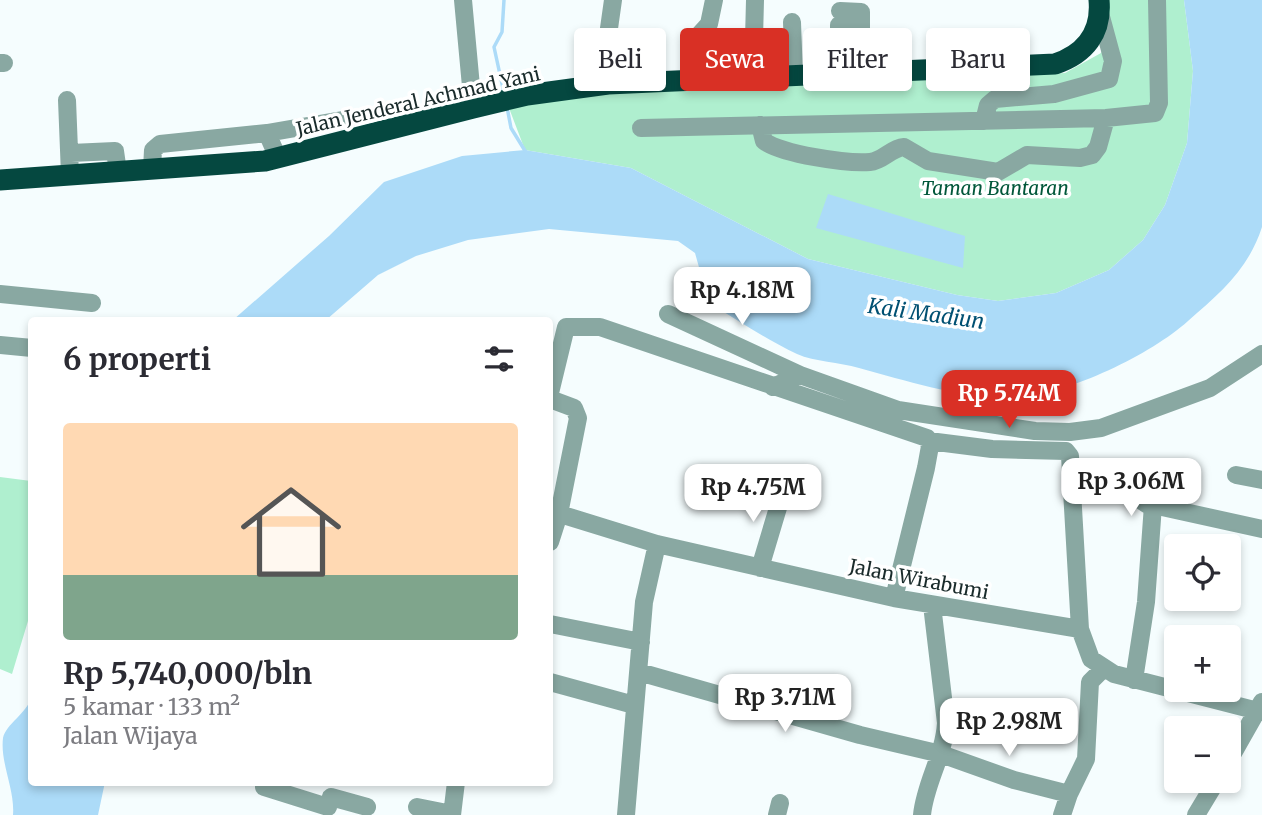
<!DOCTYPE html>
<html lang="id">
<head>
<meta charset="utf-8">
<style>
  :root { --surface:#fff; --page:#f2f2f3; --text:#2b2b33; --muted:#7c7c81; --accent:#d93025 }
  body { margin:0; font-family:Merriweather,serif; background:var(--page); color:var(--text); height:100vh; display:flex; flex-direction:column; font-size:26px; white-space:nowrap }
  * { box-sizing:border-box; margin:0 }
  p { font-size:23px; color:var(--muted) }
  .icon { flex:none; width:38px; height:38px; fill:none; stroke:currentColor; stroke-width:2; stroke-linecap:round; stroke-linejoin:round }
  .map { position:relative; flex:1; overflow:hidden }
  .details { position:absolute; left:28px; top:317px; width:525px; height:469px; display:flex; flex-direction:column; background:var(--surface); border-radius:7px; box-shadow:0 4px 10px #0003 }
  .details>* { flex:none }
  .hud { position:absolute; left:574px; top:28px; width:583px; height:63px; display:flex; gap:14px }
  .controls { position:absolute; left:1164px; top:534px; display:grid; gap:14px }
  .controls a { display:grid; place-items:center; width:77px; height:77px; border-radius:7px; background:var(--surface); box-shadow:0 4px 10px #0003; font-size:35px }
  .price { position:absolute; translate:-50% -60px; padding:0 16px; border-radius:14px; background:#fff; color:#222; font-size:23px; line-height:46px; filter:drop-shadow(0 2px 4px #0008) }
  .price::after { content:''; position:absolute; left:50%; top:42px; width:21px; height:16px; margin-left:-10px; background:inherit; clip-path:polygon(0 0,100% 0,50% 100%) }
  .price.selected { background:var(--accent); color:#fff }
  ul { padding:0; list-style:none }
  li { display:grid; align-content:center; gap:14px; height:371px; padding:0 35px }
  li span { display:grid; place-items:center; height:217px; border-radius:7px; color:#555 }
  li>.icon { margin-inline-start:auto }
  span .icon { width:126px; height:126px; fill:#fffc; stroke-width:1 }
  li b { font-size:30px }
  h2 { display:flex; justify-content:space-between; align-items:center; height:84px; padding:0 35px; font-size:30px }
  .tag { padding:0 24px; border-radius:7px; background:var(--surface); box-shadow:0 4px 10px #0003; font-size:24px; line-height:63px }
  .tag.selected { background:var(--accent); color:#fff }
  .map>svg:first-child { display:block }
  .green { fill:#afefcf }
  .water { fill:#acdbf8 }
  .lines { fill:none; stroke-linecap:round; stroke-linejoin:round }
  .stream { stroke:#acdbf8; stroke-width:3.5 }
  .minor { stroke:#89a8a2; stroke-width:18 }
  .highway { stroke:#054840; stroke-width:21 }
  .labels { text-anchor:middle; stroke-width:7; stroke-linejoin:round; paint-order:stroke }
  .street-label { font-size:19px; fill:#1a2b2b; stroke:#fff }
  .park-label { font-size:19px; font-style:italic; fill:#01573a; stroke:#fff }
  .water-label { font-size:21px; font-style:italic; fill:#005072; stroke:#fff }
</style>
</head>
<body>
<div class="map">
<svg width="1262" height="815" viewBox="0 0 1262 815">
  <rect width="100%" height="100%" fill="#f5fdfe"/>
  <path class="green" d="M 1105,0 L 1184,0 L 1193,71 L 1187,143 L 1165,205 L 1143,240 L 1109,270 L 1056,293 L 998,301 L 957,295 L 808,259 L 631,168 L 525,150 L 509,108 L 591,94 L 1065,73 L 1101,53 L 1107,28 Z
    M 0,477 L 31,481 L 31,611 L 12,674 L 0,669 Z"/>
  <path class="water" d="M 1184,0 L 1262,0 L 1262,227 C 1248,270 1221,292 1188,321 C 1148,357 1059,399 1004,398 C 954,396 907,381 859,368 C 839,362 815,362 797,354 C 767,340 738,320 709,303 L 695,253 L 678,241 L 549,229 L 468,240 L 416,256 L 378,275 L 326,320 L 233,320 L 329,236 L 384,182 L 462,156 L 525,150 L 631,168 L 808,259 L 957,295 L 998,301 L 1056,293 L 1109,270 L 1143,240 L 1165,205 L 1187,143 L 1193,71 Z
    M 828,194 L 965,236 L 963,268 L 816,228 Z
    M 31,698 L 32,782 L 105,782 L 98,815 L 13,815 C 15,789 0,763 3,738 C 6,724 27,713 31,698 Z"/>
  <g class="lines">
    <path class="stream" d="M 504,93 L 494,47 L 502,32 L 504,0
      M 507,107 L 511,128 L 527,154"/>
    <path class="minor" d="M 463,0 L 473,108
      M 792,22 L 794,76
      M 0,63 L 4,63
      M 839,74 L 839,25 L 861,27 L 861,12 L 840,11
      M 753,78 L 755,0
      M 697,80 L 699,35 L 709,24 L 714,0
      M 601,85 L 613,0
      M 67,100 L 70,175
      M 984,121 L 988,105 L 995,99 L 1054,94 L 1109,79 L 1113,61 L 1100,13
      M 760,125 L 764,141 C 782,154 847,164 870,162 C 883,161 891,148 904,147 L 928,161 L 998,172 L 1027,155 L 1080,158 L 1092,155 L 1098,147 L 1106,118
      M 641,128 L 1106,118 L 1155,113 L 1159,103 L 1157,0
      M 267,133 L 348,119
      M 71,153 L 115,151 L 118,172
      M 152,169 L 153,150 L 160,144 L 267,133 L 278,158
      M 0,294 L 92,303
      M 668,314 L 800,375
      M 0,345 L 32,348
      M 773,387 L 800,375 L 898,410 L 1035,431 L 1070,432 L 1101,428 L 1210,388 L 1262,354
      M 550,393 L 566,327 L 600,327 L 927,438 L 930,446 L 926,468 L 894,598
      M 550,399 L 574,408 L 578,418 L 559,514 L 550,542
      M 929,441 L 992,449 L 1066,451 L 1070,456 L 1080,629
      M 1236,475 L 1262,480
      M 1072,482 L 1128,492 L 1151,507
      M 550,511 L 657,544 L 894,598 L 1080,629 L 1091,659 L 1114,674 L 1262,712
      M 760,568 L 783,491
      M 550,624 L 641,642
      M 639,672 L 860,735 L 941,754 L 1014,780 L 1069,794
      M 1134,680 L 1146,602 L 1153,505 L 1262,529
      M 550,682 L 634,705
      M 1228,762 L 1262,702
      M 264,787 L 328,807
      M 331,797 L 367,807
      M 417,807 L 452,814
      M 452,815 L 456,782
      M 626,815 L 644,602 L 657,544
      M 777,815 L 780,803
      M 922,815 C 925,783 944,756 946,723 L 932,605
      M 1062,815 L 1069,794 L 1086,759 L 1090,682 L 1103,669
      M 1196,815 L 1217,780"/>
    <path class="highway" d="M 0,180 L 265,161 L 473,108 L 527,95 L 608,84 L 1055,64 C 1085,54 1102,33 1099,0"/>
  </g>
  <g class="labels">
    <g class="street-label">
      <text transform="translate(418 101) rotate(-13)" y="7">Jalan Jenderal Achmad Yani</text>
      <text transform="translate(919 579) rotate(11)" y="7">Jalan Wirabumi</text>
    </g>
    <g class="park-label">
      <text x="995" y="195">Taman Bantaran</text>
    </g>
    <g class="water-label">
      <text transform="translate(926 314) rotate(8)" y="7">Kali Madiun</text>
    </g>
  </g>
</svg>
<div class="controls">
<a><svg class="icon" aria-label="locate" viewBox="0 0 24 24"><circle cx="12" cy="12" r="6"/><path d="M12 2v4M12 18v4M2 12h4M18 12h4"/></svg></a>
<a>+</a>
<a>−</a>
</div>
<b class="price" style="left:742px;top:327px">Rp 4.18M</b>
<b class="price selected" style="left:1009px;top:430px">Rp 5.74M</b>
<b class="price" style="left:1131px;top:518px">Rp 3.06M</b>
<b class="price" style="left:753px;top:524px">Rp 4.75M</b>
<b class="price" style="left:785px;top:734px">Rp 3.71M</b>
<b class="price" style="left:1009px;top:758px">Rp 2.98M</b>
<div class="hud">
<a class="tag">Beli</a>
<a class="tag selected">Sewa</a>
<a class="tag">Filter</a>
<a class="tag">Baru</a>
</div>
<section class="details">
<h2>6 properti<svg class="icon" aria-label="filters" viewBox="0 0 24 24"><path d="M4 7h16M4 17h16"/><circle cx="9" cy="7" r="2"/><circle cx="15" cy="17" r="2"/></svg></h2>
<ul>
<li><span style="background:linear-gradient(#ffd9b3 70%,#7fa58c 0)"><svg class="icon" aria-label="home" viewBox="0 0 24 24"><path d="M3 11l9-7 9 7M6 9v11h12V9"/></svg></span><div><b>Rp 5,740,000/bln</b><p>5 kamar · 133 m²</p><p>Jalan Wijaya</p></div></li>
</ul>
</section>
</div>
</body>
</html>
